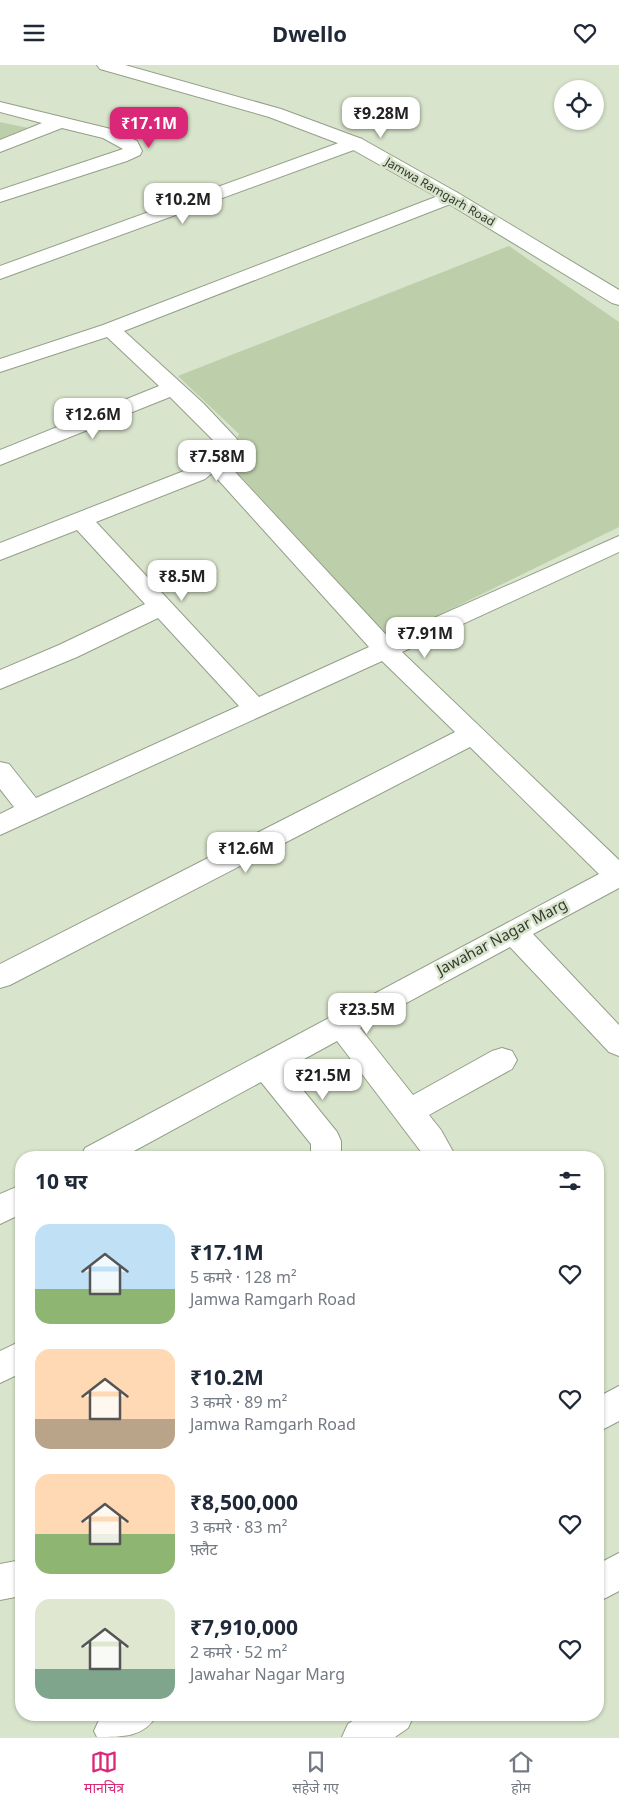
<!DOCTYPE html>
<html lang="hi">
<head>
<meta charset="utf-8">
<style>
  :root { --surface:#fff; --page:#f2f2f3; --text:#1f2937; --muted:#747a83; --line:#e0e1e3; --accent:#db2777 }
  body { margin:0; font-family:"Noto Sans","Noto Sans Devanagari",sans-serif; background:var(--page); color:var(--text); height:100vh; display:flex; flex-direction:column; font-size:19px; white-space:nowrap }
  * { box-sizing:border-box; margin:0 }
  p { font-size:16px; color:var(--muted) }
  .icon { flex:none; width:28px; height:28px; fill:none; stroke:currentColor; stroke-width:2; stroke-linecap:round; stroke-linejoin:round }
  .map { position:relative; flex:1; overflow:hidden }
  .sheet { position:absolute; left:15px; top:1086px; width:589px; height:570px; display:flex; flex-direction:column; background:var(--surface); border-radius:20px; box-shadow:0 1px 4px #0004 }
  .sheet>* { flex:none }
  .tools { position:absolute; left:554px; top:15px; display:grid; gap:10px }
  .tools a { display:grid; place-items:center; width:50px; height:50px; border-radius:50%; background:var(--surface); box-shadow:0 1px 4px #0004; font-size:25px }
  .price { position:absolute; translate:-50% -42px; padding:0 11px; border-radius:10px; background:#fff; color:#222; font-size:16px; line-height:32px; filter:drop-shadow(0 1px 2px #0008) }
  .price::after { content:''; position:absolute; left:50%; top:30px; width:15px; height:11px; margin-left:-8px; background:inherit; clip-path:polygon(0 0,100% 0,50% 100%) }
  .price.current { background:var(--accent); color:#fff }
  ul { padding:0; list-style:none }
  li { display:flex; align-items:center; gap:15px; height:125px; padding:0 20px }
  li span { display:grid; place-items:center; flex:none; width:140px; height:100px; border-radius:15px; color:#555 }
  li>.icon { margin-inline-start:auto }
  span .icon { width:60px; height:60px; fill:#fffc; stroke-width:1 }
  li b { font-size:21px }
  h2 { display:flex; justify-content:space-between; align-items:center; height:60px; padding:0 20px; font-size:21px }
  header { display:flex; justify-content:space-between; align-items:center; height:65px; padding:0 20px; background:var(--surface); font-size:22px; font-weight:700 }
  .tabs { display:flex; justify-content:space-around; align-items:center; height:70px; border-top:1px solid var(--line); background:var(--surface); font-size:14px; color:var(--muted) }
  .tabs a { display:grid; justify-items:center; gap:2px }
  .tabs .current { color:var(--accent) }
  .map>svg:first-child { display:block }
  .green { fill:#bdcfaa }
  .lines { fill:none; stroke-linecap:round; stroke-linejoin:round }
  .minor-casing { stroke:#949f89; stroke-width:2 }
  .major-casing { stroke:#949f89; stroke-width:2 }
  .minor { fill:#fff; fill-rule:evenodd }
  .major { fill:#fff; fill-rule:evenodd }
  .labels { text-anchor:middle; stroke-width:5; stroke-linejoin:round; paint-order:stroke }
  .far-street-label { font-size:12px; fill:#353a31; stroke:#d8e4cb }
  .street-label { font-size:15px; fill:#353a31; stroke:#d8e4cb }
</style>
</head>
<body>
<header><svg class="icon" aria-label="menu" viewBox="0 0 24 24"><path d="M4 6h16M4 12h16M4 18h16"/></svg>Dwello<svg class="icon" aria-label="heart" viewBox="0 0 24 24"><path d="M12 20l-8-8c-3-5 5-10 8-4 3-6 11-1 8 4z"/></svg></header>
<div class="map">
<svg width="619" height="1672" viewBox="0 0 619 1672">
  <rect width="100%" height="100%" fill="#d8e4cb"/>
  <path class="green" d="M 0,57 L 33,64 L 0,75 Z
    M 509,181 L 619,257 L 619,462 L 390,574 L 226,395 L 239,369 L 178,311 Z"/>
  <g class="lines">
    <defs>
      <path id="minor" d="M 0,37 L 115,65 L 137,76 L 142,86 L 140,90 L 127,96 L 0,137 L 0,125 L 123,84 L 103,73 L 62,63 L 0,87 L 0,75 L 42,58 L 0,47 Z
        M 355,72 L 362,74 L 364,78 L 362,82 L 0,214 L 0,201 Z
        M 451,126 L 458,128 L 461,132 L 458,136 L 124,266 L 203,338 L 236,373 L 239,378 L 225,396 L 389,573 L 619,471 L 619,487 L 402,587 L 619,795 L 619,823 L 533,869 L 619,960 L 619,991 L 609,987 L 510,882 L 360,963 L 413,1030 L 492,986 L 502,983 L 512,986 L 517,995 L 512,1004 L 429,1050 L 441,1065 L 456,1092 L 425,1092 L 337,976 L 286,1004 L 337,1067 L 341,1076 L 341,1092 L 311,1092 L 311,1079 L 261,1017 L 123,1092 L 81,1092 L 85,1083 L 599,809 L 470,682 L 10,920 L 0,923 L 0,899 L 455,667 L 382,596 L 0,770 L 0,749 L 14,742 L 0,724 L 0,697 L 9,699 L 36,733 L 239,641 L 158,553 L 77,592 L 0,624 L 0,605 L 59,580 L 145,539 L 77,465 L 0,495 L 0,478 L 189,404 L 205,391 L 216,378 L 170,332 L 0,400 L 0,385 L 159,321 L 107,272 L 0,307 L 0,294 L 103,260 ZM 212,408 L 369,582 L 259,632 L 96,457 L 205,414 Z
        M 21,1120 L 21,1149 L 0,1159 L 0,1129 Z
        M 21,1276 L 21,1308 L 0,1318 L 0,1286 Z
        M 619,1321 L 619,1356 L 598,1367 L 598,1332 Z
        M 619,1488 L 619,1526 L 598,1537 L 598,1499 Z
        M 21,1495 L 21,1531 L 0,1535 L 0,1499 Z
        M 104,1650 L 157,1650 C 144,1672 124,1672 97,1672 L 94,1666 L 100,1653 Z
        M 361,1650 L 414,1650 L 408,1663 L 395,1672 L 342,1672 L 348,1659 Z"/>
      <path id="major" d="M 97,0 L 125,0 L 281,44 L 362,74 L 458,128 L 619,225 L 619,240 L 612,238 L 444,136 L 348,82 L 269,52 L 100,4 Z"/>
    </defs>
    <use href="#minor" class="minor-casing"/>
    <use href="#major" class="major-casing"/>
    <use href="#minor" class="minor"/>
    <use href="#major" class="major"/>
  </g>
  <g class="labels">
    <g class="far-street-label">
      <text transform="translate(440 127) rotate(30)" y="4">Jamwa Ramgarh Road</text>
    </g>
    <g class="street-label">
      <text transform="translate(502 872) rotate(-28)" y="5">Jawahar Nagar Marg</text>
    </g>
  </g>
</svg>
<div class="tools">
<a><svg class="icon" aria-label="locate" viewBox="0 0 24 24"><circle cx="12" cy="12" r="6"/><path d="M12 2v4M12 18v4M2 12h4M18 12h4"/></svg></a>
</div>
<b class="price" style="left:381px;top:74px">₹9.28M</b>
<b class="price current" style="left:149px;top:84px">₹17.1M</b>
<b class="price" style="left:183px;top:160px">₹10.2M</b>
<b class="price" style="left:93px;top:375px">₹12.6M</b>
<b class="price" style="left:217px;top:417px">₹7.58M</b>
<b class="price" style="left:182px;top:537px">₹8.5M</b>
<b class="price" style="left:425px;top:594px">₹7.91M</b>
<b class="price" style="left:246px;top:809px">₹12.6M</b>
<b class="price" style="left:367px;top:970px">₹23.5M</b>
<b class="price" style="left:323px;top:1036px">₹21.5M</b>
<section class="sheet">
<h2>10 घर<svg class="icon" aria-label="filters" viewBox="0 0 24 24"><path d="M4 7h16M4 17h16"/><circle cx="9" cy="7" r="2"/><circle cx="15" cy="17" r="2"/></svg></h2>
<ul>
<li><span style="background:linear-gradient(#bfe0f5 65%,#8fb573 0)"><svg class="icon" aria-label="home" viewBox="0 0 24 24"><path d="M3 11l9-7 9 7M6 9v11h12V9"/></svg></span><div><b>₹17.1M</b><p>5 कमरे · 128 m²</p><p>Jamwa Ramgarh Road</p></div><svg class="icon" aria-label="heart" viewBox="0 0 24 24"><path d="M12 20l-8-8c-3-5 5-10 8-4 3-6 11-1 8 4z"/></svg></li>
<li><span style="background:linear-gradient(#ffd9b3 70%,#b9a48a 0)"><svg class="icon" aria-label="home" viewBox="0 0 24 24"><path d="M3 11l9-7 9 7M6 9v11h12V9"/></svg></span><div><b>₹10.2M</b><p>3 कमरे · 89 m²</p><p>Jamwa Ramgarh Road</p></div><svg class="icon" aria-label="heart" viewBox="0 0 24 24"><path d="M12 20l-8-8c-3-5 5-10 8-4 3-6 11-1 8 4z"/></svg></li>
<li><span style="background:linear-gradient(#ffd9b3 60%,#8fb573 0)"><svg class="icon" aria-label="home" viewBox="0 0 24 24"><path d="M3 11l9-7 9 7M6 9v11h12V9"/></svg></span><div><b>₹8,500,000</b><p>3 कमरे · 83 m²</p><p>फ़्लैट</p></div><svg class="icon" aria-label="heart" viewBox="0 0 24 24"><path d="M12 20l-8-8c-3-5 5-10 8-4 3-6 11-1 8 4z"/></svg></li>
<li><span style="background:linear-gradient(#dfe7d0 70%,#7fa58c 0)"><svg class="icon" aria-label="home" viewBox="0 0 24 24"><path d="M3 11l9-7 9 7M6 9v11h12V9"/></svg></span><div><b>₹7,910,000</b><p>2 कमरे · 52 m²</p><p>Jawahar Nagar Marg</p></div><svg class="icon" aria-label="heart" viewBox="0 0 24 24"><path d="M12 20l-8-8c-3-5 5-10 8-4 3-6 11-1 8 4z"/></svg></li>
</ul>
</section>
</div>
<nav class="tabs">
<a class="current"><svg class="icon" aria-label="map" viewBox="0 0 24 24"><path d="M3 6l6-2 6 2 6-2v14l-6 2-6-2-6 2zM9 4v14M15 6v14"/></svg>मानचित्र</a>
<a><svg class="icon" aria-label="saved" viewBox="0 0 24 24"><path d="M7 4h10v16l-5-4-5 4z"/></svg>सहेजे गए</a>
<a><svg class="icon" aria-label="home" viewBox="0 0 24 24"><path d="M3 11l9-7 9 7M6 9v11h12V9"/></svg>होम</a>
</nav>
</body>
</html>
